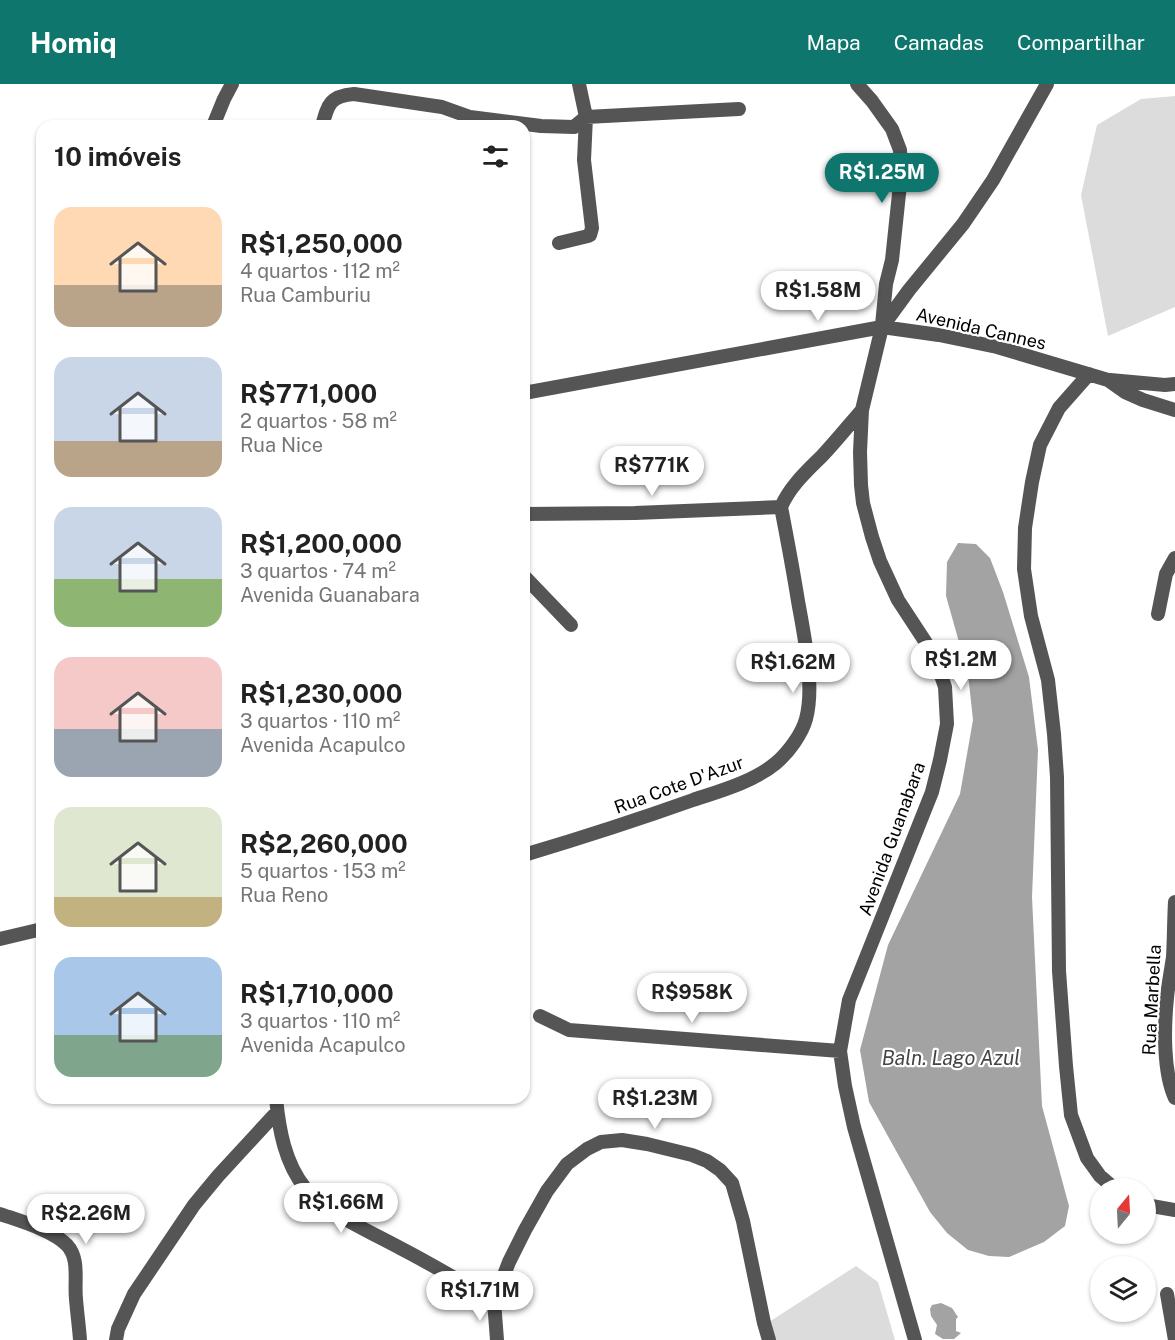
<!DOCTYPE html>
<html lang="pt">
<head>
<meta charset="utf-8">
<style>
  :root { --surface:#fff; --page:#f6f6f6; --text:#222; --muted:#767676; --accent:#0f766e }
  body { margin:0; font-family:"Public Sans",sans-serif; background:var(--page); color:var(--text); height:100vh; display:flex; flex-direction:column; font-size:22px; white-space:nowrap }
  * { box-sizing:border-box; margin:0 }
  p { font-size:20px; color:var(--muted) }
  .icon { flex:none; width:33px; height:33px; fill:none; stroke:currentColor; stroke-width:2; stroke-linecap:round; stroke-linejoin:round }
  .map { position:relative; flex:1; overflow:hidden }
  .panel { position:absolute; left:36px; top:36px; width:494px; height:984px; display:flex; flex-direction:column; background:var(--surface); border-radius:18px; box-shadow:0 2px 4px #0004 }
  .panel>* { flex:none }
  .needle { width:39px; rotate:18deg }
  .tools { position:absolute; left:1090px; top:1094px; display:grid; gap:12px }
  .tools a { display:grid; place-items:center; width:66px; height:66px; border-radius:50%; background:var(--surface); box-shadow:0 2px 4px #0004; font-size:30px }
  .price { position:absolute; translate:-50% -51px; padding:0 14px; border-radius:21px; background:#fff; color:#222; font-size:20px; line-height:39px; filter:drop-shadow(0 2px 3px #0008) }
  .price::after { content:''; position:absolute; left:50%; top:36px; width:18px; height:14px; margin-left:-9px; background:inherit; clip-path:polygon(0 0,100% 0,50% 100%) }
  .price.selected { background:var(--accent); color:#fff }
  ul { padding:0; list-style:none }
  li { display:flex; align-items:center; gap:18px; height:150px; padding:0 18px }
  li span { display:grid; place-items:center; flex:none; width:168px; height:120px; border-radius:18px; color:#555 }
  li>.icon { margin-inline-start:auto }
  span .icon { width:72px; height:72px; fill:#fffc; stroke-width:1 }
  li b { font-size:26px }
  h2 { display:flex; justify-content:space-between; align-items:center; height:72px; padding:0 18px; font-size:26px }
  header { display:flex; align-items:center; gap:36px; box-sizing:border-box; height:84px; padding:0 30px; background:var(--accent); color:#fff }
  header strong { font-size:28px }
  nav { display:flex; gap:33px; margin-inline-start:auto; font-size:21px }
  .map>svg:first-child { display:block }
  .green { fill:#dcdcdc }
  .water { fill:#a3a3a3 }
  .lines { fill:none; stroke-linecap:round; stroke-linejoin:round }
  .minor { stroke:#555; stroke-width:14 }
  .labels { text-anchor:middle; stroke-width:4.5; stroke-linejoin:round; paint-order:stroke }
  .street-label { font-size:18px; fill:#000; stroke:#fff }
  .water-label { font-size:20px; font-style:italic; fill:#444; stroke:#fff }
</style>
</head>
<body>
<header>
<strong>Homiq</strong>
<nav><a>Mapa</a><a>Camadas</a><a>Compartilhar</a></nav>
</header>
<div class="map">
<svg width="1175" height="1256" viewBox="0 0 1175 1256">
  <rect width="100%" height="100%" fill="#fff"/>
  <path class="green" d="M 1175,12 L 1175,223 L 1108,252 L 1081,111 L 1097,41 L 1141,15 Z
    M 856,1182 L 878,1198 L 895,1256 L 776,1256 L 769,1238 Z"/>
  <path class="water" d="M 958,459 L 976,460 L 990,474 L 1003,508 L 1029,593 L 1038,666 L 1032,813 L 1042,1022 L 1069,1122 L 1065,1142 L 1044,1158 L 1009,1173 L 989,1172 L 968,1166 L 947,1149 L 930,1128 L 869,1018 L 860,966 L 888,861 L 960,710 L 973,636 L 968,590 L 946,512 L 947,478 Z
    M 941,1219 L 952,1224 L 958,1233 L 956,1235 L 956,1247 L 961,1249 L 954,1255 L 943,1255 L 935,1250 L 937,1241 L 931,1232 L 930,1225 L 932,1221 Z"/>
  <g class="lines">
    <path class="minor" d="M 857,0 L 872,17 L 892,45 L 900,66 L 901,91 L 892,176 L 886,200 L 882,241
      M 213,42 L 224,15 L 232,0
      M 322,42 C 328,20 330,12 354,10 L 442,23 L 470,33 L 541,42 L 574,43 L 586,33 L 739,25
      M 559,159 L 588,152 L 590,151 L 592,144 L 584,76 L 586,33 L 579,0
      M 1089,290 L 1059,324 L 1040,361 L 1032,398 L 1025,444 L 1024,485 L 1031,532 L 1048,596 L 1054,650 L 1057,693 L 1059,887 L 1066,982 L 1071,1031 L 1087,1074 L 1100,1092 L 1114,1104
      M 1110,296 L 1165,301 L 1175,300
      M 524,309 L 882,243 L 939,251 L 997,263 L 1108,296 L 1125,308 L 1143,316 L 1175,326
      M 524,430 L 635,429 L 781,423
      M 524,492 L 571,541
      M 1158,530 L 1166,490 L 1175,474
      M 524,771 C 581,754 637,736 693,716 C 720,707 753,698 776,679 C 788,669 802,650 806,635 C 815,601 804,551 798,517 C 793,486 787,454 781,423 C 790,402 807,387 822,372 C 836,357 849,341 862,326
      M 1175,818 C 1174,836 1174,855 1173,873 C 1171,887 1168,901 1167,914 C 1164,943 1163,988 1175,1014
      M 0,855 L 42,845
      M 540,932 L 569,946 L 840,967
      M 276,1014 C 279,1046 285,1079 305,1104 C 326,1129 373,1149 402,1165 C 433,1181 463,1199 494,1217
      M 1146,1121 L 1175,1126
      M 0,1130 C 20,1137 52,1146 67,1161 C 80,1175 74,1197 76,1215 C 77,1228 79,1242 80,1256
      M 1167,1210 L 1175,1256
      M 116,1256 L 118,1245 L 134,1210 L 194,1121 L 218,1092 L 277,1028
      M 497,1256 L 494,1217 L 509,1178 L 525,1146 L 547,1107 L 567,1080 L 587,1065 L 601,1058 L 622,1056 L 647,1060 L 692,1071 L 707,1077 L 720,1086 L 732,1099 L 743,1137 L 764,1239 L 769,1256
      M 915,1256 L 854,1043 L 845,1002 L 840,967 L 849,916 L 932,708 L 940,676 L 947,640 L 945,603 L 934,571 L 898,516 L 880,477 L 872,453 L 863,419 L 861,401 L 860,368 L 862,326 L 882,243 L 909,206 L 963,140 L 993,96 L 1047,0"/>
  </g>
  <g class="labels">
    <g class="street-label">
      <text transform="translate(981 245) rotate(13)" y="6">Avenida Cannes</text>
      <text transform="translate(679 701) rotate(-20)" y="6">Rua Cote D'Azur</text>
      <text transform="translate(892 755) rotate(-70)" y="6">Avenida Guanabara</text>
      <text transform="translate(1152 916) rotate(-87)" y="6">Rua Marbella</text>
    </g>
    <g class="water-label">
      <text x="951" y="981">Baln. Lago Azul</text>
    </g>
  </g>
</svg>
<div class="tools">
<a><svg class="needle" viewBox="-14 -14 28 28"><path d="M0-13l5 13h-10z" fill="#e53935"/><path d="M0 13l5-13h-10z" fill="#767676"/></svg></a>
<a><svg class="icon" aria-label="layers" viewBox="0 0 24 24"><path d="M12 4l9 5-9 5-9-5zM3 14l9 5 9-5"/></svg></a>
</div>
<b class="price selected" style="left:882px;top:120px">R$1.25M</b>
<b class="price" style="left:818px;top:238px">R$1.58M</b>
<b class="price" style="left:652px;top:413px">R$771K</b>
<b class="price" style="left:961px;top:607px">R$1.2M</b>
<b class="price" style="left:793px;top:610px">R$1.62M</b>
<b class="price" style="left:692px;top:940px">R$958K</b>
<b class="price" style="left:655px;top:1046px">R$1.23M</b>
<b class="price" style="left:341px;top:1150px">R$1.66M</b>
<b class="price" style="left:86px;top:1161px">R$2.26M</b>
<b class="price" style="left:480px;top:1238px">R$1.71M</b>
<section class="panel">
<h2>10 imóveis<svg class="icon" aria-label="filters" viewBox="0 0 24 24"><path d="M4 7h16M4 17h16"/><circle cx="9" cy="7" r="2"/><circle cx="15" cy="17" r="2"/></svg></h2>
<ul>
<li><span style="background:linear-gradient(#ffd9b3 65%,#b9a48a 0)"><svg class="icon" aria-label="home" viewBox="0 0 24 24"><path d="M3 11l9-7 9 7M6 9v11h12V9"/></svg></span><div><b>R$1,250,000</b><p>4 quartos · 112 m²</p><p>Rua Camburiu</p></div></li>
<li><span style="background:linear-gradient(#c9d6e8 70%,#b9a48a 0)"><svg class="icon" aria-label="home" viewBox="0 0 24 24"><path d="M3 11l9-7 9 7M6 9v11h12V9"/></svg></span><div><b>R$771,000</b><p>2 quartos · 58 m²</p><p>Rua Nice</p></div></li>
<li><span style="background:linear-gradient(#c9d6e8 60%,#8fb573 0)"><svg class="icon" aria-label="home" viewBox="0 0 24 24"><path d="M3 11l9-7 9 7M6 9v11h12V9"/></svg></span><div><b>R$1,200,000</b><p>3 quartos · 74 m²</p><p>Avenida Guanabara</p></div></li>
<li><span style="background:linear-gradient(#f6c9c9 60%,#9aa5b1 0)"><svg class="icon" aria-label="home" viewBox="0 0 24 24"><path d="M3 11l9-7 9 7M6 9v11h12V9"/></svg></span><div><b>R$1,230,000</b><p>3 quartos · 110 m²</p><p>Avenida Acapulco</p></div></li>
<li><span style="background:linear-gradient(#dfe7d0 75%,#c2b280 0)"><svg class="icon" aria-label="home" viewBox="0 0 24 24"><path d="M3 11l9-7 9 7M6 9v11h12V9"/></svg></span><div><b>R$2,260,000</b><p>5 quartos · 153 m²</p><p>Rua Reno</p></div></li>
<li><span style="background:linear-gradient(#a9c7e8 65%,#7fa58c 0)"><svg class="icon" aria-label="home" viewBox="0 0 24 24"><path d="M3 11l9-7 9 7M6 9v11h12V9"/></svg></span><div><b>R$1,710,000</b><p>3 quartos · 110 m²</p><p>Avenida Acapulco</p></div></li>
</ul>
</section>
</div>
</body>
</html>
